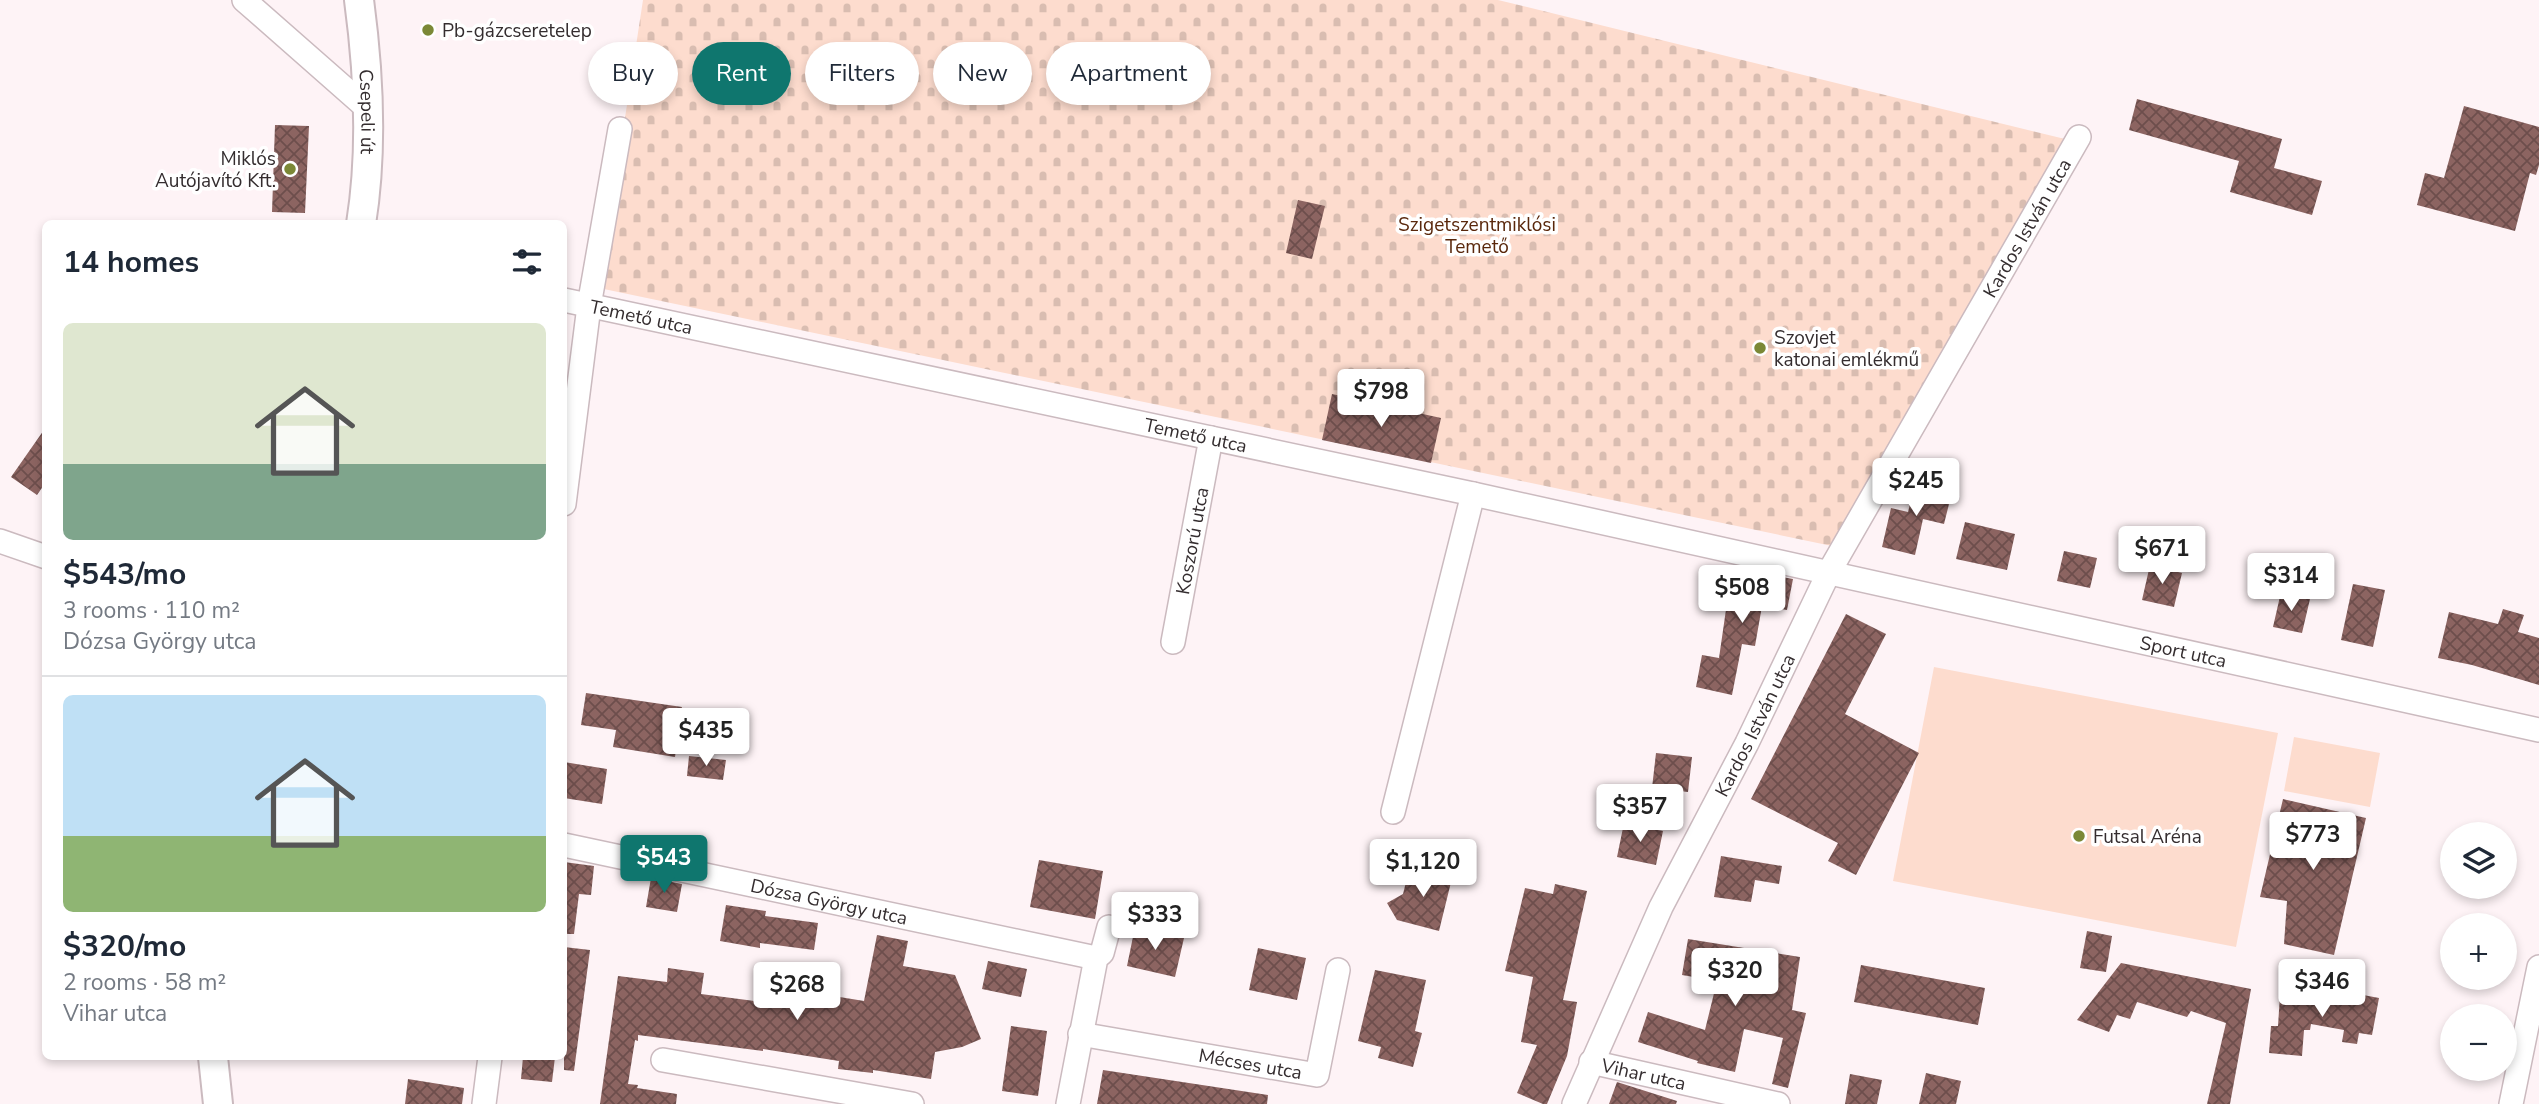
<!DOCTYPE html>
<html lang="en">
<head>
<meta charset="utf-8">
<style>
  :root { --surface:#fff; --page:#f2f2f3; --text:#1f2937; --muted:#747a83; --line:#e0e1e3; --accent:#0f766e }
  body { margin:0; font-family:"Nunito Sans",sans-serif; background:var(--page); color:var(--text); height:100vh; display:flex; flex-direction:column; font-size:26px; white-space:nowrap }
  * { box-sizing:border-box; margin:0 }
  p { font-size:23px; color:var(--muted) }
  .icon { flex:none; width:38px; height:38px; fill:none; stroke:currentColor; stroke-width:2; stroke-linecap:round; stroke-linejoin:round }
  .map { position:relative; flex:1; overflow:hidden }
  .side { position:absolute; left:42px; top:220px; width:525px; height:840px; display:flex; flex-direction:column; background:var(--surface); border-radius:10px; box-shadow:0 4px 10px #0003 }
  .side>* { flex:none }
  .top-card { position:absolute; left:588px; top:42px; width:665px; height:63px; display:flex; gap:14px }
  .tools { position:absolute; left:2440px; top:822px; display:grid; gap:14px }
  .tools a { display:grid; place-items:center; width:77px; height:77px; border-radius:50%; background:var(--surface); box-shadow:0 4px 10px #0003; font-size:35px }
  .price { position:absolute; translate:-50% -60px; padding:0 16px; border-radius:7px; background:#fff; color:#222; font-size:23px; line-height:46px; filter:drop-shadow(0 2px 4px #0008) }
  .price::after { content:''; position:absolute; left:50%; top:42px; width:21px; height:16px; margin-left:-10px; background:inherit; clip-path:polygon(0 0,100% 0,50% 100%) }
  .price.current { background:var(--accent); color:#fff }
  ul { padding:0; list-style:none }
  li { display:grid; align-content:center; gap:14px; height:371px; padding:0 21px }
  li+li { border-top:2px solid var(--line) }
  li span { display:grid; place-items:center; height:217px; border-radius:10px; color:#555 }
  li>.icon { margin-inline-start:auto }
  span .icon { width:126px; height:126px; fill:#fffc; stroke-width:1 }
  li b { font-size:30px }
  h2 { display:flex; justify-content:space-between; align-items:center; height:84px; padding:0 21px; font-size:30px }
  .pill { padding:0 24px; border-radius:32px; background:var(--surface); box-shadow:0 4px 10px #0003; font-size:24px; line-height:63px }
  .pill.current { background:var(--accent); color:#fff }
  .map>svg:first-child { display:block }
  .cemetery { fill:url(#cemetery-stones) }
  .garden { fill:#fddcce }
  .building { fill:url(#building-cross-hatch) }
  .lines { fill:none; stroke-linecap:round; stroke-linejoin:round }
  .minor-casing { stroke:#cbbabf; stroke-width:26 }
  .tertiary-casing { stroke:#cbbabf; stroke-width:32 }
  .minor { stroke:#fff; stroke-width:23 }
  .tertiary { stroke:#fff; stroke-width:28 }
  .poi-dot { fill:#7b8836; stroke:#fff; stroke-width:2.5 }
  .labels { text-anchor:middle; stroke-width:7; stroke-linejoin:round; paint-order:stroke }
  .poi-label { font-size:19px; fill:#342d2f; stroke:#fff; text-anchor:start }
  .street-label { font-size:19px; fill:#342d2f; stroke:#fff }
  .park-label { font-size:19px; fill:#59270b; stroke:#fff }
</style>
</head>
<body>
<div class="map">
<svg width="2539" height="1104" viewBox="0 0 2539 1104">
  <defs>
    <pattern id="cemetery-stones" width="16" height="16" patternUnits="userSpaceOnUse" patternTransform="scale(1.75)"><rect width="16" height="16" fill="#fddcce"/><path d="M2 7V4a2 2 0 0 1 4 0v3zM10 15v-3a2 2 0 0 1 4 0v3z" fill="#d9bdb1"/></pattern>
    <pattern id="building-cross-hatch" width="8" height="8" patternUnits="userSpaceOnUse" patternTransform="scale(1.75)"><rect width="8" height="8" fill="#8c6461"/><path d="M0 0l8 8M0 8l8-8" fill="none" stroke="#6d4e4c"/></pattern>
  </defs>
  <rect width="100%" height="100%" fill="#fef3f6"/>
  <path class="cemetery" d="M 643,0 L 1498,0 L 2065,139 L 1832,546 L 599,288 Z"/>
  <path class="garden" d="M 1934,667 L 2278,733 L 2236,947 L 1893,881 Z
    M 2294,737 L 2380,753 L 2370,807 L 2284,791 Z"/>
  <path class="building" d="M 2137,99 L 2282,139 L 2274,168 L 2322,181 L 2312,215 L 2230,192 L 2239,161 L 2129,130 Z
    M 2464,106 L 2539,127 L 2539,165 L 2536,175 L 2530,173 L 2515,231 L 2417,205 L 2425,173 L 2444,178 Z
    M 275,125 L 309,126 L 305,213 L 272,212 Z
    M 1298,200 L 1325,206 L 1312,259 L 1286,253 Z
    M 1332,394 L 1441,418 L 1431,463 L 1322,440 Z
    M 46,427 L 46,482 L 37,495 L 11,477 Z
    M 1915,484 L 1952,492 L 1944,524 L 1923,519 L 1915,555 L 1882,547 L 1891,508 L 1908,512 Z
    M 1965,522 L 2015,534 L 2007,570 L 1956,559 Z
    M 2064,551 L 2097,558 L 2090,588 L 2057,581 Z
    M 2150,565 L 2182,573 L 2174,607 L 2142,600 Z
    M 1732,568 L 1793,579 L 1787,610 L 1762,606 L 1755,646 L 1742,644 L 1732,695 L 1696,687 L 1702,655 L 1719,658 Z
    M 2353,584 L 2385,590 L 2373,647 L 2341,640 Z
    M 2281,592 L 2310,599 L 2302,633 L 2273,627 Z
    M 2503,609 L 2524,615 L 2518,632 L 2539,638 L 2539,685 L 2472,665 L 2438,658 L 2449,612 L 2498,624 Z
    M 1846,614 L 1886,634 L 1845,714 L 1919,753 L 1856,875 L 1828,861 L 1838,843 L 1751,799 Z
    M 586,693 L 682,707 L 675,757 L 613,747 L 616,730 L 581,725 Z
    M 1656,753 L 1692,757 L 1688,792 L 1652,788 Z
    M 689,756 L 726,760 L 723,780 L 687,776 Z
    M 564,762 L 607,769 L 602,804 L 564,798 Z
    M 2283,799 L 2366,818 L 2334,955 L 2284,944 L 2287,901 L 2260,897 Z
    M 1624,823 L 1663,831 L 1656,865 L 1617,857 Z
    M 1721,856 L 1782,866 L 1779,884 L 1755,880 L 1751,902 L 1714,897 Z
    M 1039,860 L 1103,871 L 1095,919 L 1030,907 Z
    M 564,862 L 594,866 L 591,895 L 579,894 L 574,934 L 564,934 Z
    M 1417,865 L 1453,874 L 1439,931 L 1397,920 L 1387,903 L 1403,894 L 1407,878 L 1413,879 Z
    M 651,878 L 682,884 L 677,912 L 646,907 Z
    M 1555,884 L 1587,891 L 1563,1000 L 1577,1002 L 1567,1056 L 1547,1104 L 1543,1104 L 1517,1093 L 1537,1045 L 1521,1042 L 1533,977 L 1505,971 L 1525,888 L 1553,894 Z
    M 726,905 L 766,911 L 765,916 L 818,923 L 814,950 L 760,943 L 760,948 L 720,941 Z
    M 1135,927 L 1184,938 L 1175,977 L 1127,966 Z
    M 2087,931 L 2112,936 L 2106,972 L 2080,968 Z
    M 877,935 L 908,941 L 903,966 L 955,975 L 981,1039 L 962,1047 L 935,1052 L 931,1079 L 873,1070 L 873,1073 L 838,1069 L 839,1061 L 763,1049 L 763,1051 L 638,1035 L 638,1041 L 635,1040 L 628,1084 L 638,1085 L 637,1088 L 677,1094 L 676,1104 L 600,1104 L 618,976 L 667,982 L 668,968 L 704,973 L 701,994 L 794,1006 L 797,990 L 864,1001 Z
    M 1688,939 L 1800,957 L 1792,1010 L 1806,1013 L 1788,1088 L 1772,1084 L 1783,1038 L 1744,1029 L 1735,1072 L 1697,1063 L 1698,1061 L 1638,1042 L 1648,1012 L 1705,1030 L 1717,981 L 1682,975 Z
    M 564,947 L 590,950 L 574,1071 L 564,1070 Z
    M 1258,948 L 1306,958 L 1297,1000 L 1249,990 Z
    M 988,961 L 1027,969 L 1021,997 L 982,989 Z
    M 2121,963 L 2251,989 L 2230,1104 L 2207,1104 L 2226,1023 L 2191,1011 L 2187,1017 L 2137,1002 L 2130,1019 L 2117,1015 L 2109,1032 L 2077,1020 Z
    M 1861,965 L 1985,988 L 1978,1025 L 1854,1002 Z
    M 1375,970 L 1426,980 L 1415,1031 L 1422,1033 L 1413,1067 L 1378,1058 L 1381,1047 L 1358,1041 Z
    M 2337,990 L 2379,998 L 2372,1035 L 2359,1033 L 2357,1044 L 2342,1042 L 2344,1030 L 2311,1024 L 2310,1030 L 2304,1030 L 2302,1056 L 2269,1053 L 2271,1026 L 2278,1026 L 2280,995 L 2336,999 Z
    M 1011,1026 L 1047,1031 L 1038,1096 L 1002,1091 Z
    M 523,1057 L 555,1057 L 552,1082 L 521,1079 Z
    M 1103,1070 L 1268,1095 L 1267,1104 L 1097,1104 Z
    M 1926,1073 L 1961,1081 L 1956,1104 L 1919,1104 Z
    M 1850,1074 L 1882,1080 L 1877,1104 L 1845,1104 Z
    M 408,1079 L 464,1088 L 462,1104 L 405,1104 Z
    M 1617,1082 L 1677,1101 L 1676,1104 L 1609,1104 Z"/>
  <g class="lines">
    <defs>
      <g id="minor">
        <path d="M 244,0 L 368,109"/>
        <path id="s1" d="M 564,300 L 1473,494 L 2539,730"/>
        <path d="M 564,504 L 589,306 L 620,129"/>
        <path d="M 0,541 L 46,557"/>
        <path id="s2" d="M 1173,642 L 1211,438"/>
        <path d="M 1393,812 L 1473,494"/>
        <path id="s3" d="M 564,845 L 1096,958"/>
        <path id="s4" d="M 1080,1034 L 1317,1075 L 1338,970"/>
        <path d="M 663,1060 L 912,1104"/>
        <path id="s5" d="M 1591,1062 L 1778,1104"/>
        <path d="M 484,1104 L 490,1057"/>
        <path d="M 1068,1104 L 1096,958 L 1102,953 L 1109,927"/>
        <path id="s6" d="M 1574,1104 L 1661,907 L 1747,743 L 1829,572 L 2079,137"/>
        <path d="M 2511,1104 L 2539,967"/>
      </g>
      <g id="tertiary">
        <path id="s7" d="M 359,0 C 369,74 373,149 361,224"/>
        <path d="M 213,1057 L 218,1104"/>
      </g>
    </defs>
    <use href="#minor" class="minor-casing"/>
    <use href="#tertiary" class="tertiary-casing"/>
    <use href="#minor" class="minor"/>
    <use href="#tertiary" class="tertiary"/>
  </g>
  <g class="poi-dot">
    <circle cx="428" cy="30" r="7"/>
    <circle cx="290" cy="169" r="7"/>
    <circle cx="1760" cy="348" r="7"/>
    <circle cx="2079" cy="836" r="7"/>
  </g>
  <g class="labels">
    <g class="poi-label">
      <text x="442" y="37">Pb-gázcseretelep</text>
      <text x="276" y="165" text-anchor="end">Miklós<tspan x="276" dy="22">Autójavító Kft.</tspan></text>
      <text x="1774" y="344">Szovjet<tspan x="1774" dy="22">katonai emlékmű</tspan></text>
      <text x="2093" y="843">Futsal Aréna</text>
    </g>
    <g class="street-label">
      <text dy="7" stroke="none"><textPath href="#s7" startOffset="112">Csepeli út</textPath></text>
      <text dy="7" stroke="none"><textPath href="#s6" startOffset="987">Kardos István utca</textPath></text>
      <text dy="7" stroke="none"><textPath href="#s1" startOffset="79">Temető utca</textPath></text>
      <text dy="7" stroke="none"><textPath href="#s1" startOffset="646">Temető utca</textPath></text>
      <text dy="7" stroke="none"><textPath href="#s2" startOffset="103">Koszorú utca</textPath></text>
      <text dy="7" stroke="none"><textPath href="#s1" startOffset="1657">Sport utca</textPath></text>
      <text dy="7" stroke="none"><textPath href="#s6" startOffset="420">Kardos István utca</textPath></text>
      <text dy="7" stroke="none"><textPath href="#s3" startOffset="271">Dózsa György utca</textPath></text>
      <text dy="7" stroke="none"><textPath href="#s4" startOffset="173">Mécses utca</textPath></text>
      <text dy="7" stroke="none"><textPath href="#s5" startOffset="54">Vihar utca</textPath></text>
    </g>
    <g class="park-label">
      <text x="1477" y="231">Szigetszentmiklósi<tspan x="1477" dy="22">Temető</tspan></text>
    </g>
  </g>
</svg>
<div class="tools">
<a><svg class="icon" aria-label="layers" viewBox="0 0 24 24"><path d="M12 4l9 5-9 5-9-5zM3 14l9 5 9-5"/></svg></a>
<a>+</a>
<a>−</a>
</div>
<b class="price" style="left:1381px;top:429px">$798</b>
<b class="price" style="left:1916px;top:518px">$245</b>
<b class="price" style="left:2162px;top:586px">$671</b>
<b class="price" style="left:2291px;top:613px">$314</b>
<b class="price" style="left:1742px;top:625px">$508</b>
<b class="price" style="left:706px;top:768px">$435</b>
<b class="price" style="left:1640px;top:844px">$357</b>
<b class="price" style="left:2313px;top:872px">$773</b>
<b class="price current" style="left:664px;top:895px">$543</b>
<b class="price" style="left:1423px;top:899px">$1,120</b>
<b class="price" style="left:1155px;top:952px">$333</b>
<b class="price" style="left:1735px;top:1008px">$320</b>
<b class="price" style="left:2322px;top:1019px">$346</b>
<b class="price" style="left:797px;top:1022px">$268</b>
<div class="top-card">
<a class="pill">Buy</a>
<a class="pill current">Rent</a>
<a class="pill">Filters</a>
<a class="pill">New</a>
<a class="pill">Apartment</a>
</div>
<section class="side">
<h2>14 homes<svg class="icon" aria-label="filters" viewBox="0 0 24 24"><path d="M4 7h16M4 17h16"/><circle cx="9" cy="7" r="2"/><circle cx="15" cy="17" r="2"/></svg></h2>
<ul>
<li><span style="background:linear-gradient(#dfe7d0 65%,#7fa58c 0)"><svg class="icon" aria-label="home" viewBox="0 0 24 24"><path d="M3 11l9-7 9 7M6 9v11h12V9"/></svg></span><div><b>$543/mo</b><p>3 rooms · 110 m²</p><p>Dózsa György utca</p></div></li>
<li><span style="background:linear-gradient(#bfe0f5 65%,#8fb573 0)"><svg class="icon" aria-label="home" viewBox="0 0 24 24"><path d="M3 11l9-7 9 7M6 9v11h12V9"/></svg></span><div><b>$320/mo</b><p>2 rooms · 58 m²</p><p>Vihar utca</p></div></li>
</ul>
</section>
</div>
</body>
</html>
